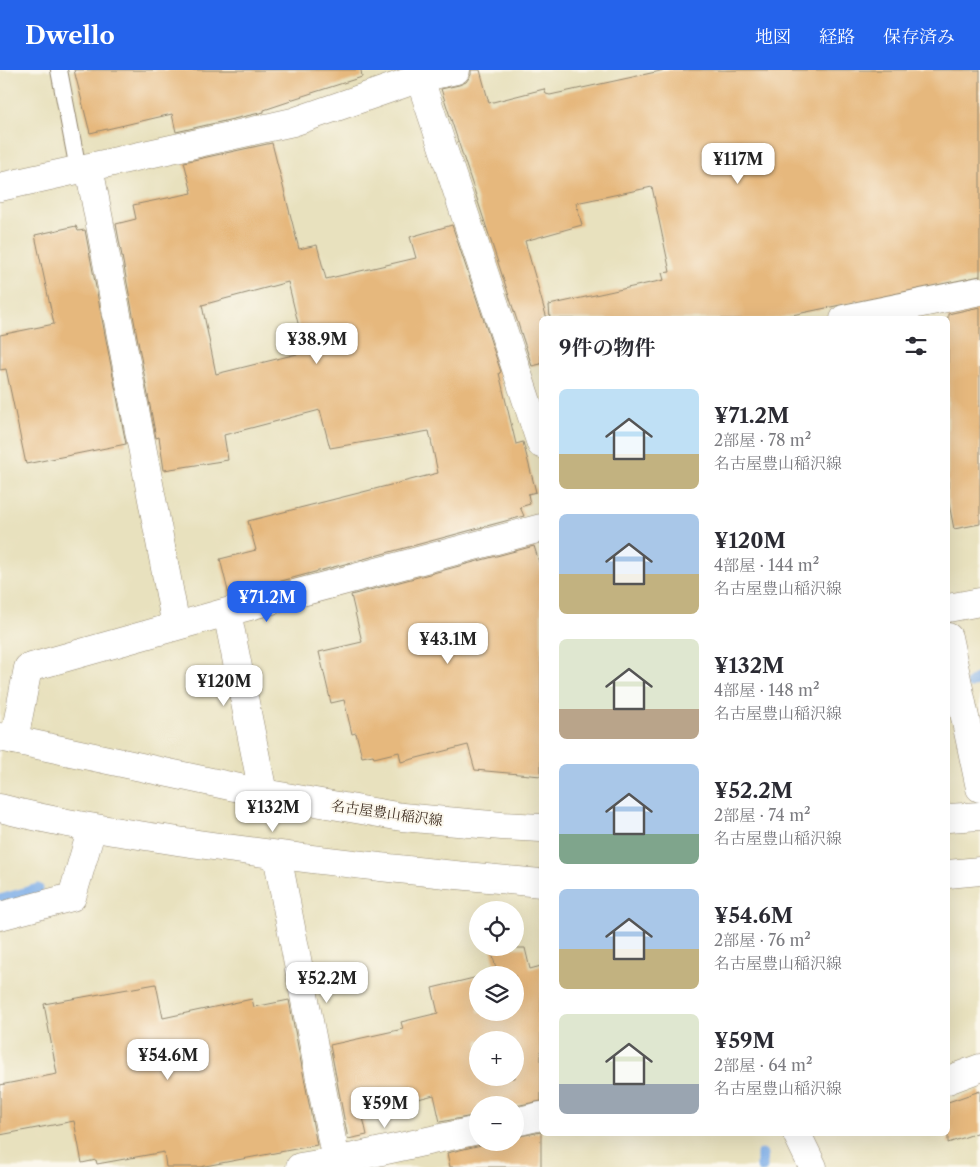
<!DOCTYPE html>
<html lang="ja">
<head>
<meta charset="utf-8">
<style>
  :root { --surface:#fff; --page:#f2f2f3; --text:#2b2b33; --muted:#7c7c81; --accent:#2563eb }
  body { margin:0; font-family:"Libre Caslon Text","Noto Serif JP",serif; background:var(--page); color:var(--text); height:100vh; display:flex; flex-direction:column; font-size:19px; white-space:nowrap }
  * { box-sizing:border-box; margin:0 }
  p { font-size:16px; color:var(--muted) }
  .icon { flex:none; width:28px; height:28px; fill:none; stroke:currentColor; stroke-width:2; stroke-linecap:round; stroke-linejoin:round }
  .map { position:relative; flex:1; overflow:hidden }
  .drawer { position:absolute; left:539px; top:246px; width:411px; height:820px; display:flex; flex-direction:column; background:var(--surface); border-radius:8px; box-shadow:0 5px 20px #0002 }
  .drawer>* { flex:none }
  .buttons { position:absolute; left:469px; top:831px; display:grid; gap:10px }
  .buttons a { display:grid; place-items:center; width:55px; height:55px; border-radius:50%; background:var(--surface); box-shadow:0 5px 20px #0002; font-size:25px }
  .price { position:absolute; translate:-50% -42px; padding:0 11px; border-radius:10px; background:#fff; color:#222; font-size:16px; line-height:32px; filter:drop-shadow(0 1px 2px #0008) }
  .price::after { content:''; position:absolute; left:50%; top:30px; width:15px; height:11px; margin-left:-8px; background:inherit; clip-path:polygon(0 0,100% 0,50% 100%) }
  .price.on { background:var(--accent); color:#fff }
  ul { padding:0; list-style:none }
  li { display:flex; align-items:center; gap:15px; height:125px; padding:0 20px }
  li span { display:grid; place-items:center; flex:none; width:140px; height:100px; border-radius:8px; color:#555 }
  li>.icon { margin-inline-start:auto }
  span .icon { width:60px; height:60px; fill:#fffc; stroke-width:1 }
  li b { font-size:21px }
  h2 { display:flex; justify-content:space-between; align-items:center; height:60px; padding:0 20px; font-size:21px }
  header { display:flex; align-items:center; gap:30px; box-sizing:border-box; height:70px; padding:0 25px; background:var(--accent); color:#fff }
  header strong { font-size:24px }
  nav { display:flex; gap:28px; margin-inline-start:auto; font-size:18px }
  .map>svg:first-child { display:block }
  .lines { fill:none; stroke-linecap:round; stroke-linejoin:round }
  .stream { stroke:#7dade8; stroke-width:11 }
  .building { fill:#e6b87d; fill-rule:evenodd }
  .lane-casing { stroke:#92866e; stroke-width:18 }
  .street-casing { stroke:#92866e; stroke-width:29 }
  .secondary-casing { stroke:#92866e; stroke-width:29 }
  .lane { stroke:#fff; stroke-width:16 }
  .street { stroke:#fff; stroke-width:28 }
  .secondary { stroke:#fff; stroke-width:28 }
  .labels { text-anchor:middle; stroke-width:4; stroke-linejoin:round; paint-order:stroke }
  .street-label { font-size:14px; fill:#3b2a1e; stroke:#fbf7ec }
</style>
</head>
<body>
<header>
<strong>Dwello</strong>
<nav><a>地図</a><a>経路</a><a>保存済み</a></nav>
</header>
<div class="map">
<svg width="980" height="1097" viewBox="0 0 980 1097">
  <rect width="100%" height="100%" fill="#fbf7ec"/>
  <filter id="ink" filterUnits="userSpaceOnUse"><feTurbulence type="fractalNoise" baseFrequency=".02" numOctaves="2"/><feDisplacementMap in="SourceGraphic" scale="10" xChannelSelector="R" yChannelSelector="G"/><feConvolveMatrix kernelMatrix="1 2 1 2 8 2 1 2 1" color-interpolation-filters="sRGB"/></filter>
  <filter id="wash" filterUnits="userSpaceOnUse"><feTurbulence type="fractalNoise" baseFrequency=".0096" numOctaves="4" result="noise"/><feDisplacementMap in="SourceGraphic" scale="20" xChannelSelector="R" yChannelSelector="G"/><feGaussianBlur stdDeviation="1.12" result="paint"/><feColorMatrix in="noise" values="0 0 0 0 0 0 0 0 0 0 0 0 0 0 0 0 0 1.4 0 .05"/><feComposite in="paint" operator="in"/></filter>
  <g filter="url(#wash)">
    <rect width="100%" height="100%" fill="#e8e1be"/>
    <g class="lines">
      <path class="stream" d="M 971,613 L 980,606
        M 0,830 L 38,819
        M 762,1097 L 762,1084"/>
    </g>
    <g id="blocks">
      <path class="building" d="M 74,0 L 361,0 L 362,7 L 290,30 L 291,31 L 264,40 L 264,42 L 176,62 L 172,44 L 90,63 Z
        M 471,0 L 480,0 L 489,33 L 544,19 L 546,24 L 550,25 L 665,0 L 980,0 L 980,206 L 773,249 L 550,249 L 549,235 L 664,210 L 662,203 L 670,202 L 652,117 L 576,133 L 582,155 L 525,171 L 547,249 L 541,249 L 541,294 L 532,296 L 441,19 L 459,15 L 466,12 L 471,5 Z
        M 272,73 L 299,179 L 317,175 L 326,209 L 416,188 L 410,167 L 452,155 L 501,302 L 499,303 L 516,374 L 523,372 L 536,422 L 528,424 L 530,434 L 520,437 L 524,446 L 229,525 L 220,489 L 256,480 L 248,451 L 438,403 L 429,361 L 330,378 L 320,340 L 224,365 L 228,390 L 164,400 L 159,367 L 156,368 L 116,154 L 136,149 L 133,135 L 192,123 L 184,92 ZM 288,212 L 305,282 L 216,304 L 202,235 Z
        M 76,156 L 78,161 L 85,160 L 126,374 L 26,394 L 6,299 L 0,300 L 0,265 L 54,254 L 35,165 Z
        M 980,237 L 980,454 L 954,459 L 948,429 L 948,244 Z
        M 534,476 L 541,498 L 541,706 L 475,700 L 468,675 L 401,692 L 399,682 L 374,688 L 373,685 L 362,687 L 356,663 L 352,664 L 344,630 L 331,633 L 319,582 L 362,572 L 351,525 Z
        M 491,878 L 525,878 L 530,899 L 541,896 L 541,1031 L 515,1036 L 478,1035 L 478,1045 L 440,1052 L 434,1025 L 362,1043 L 367,1065 L 348,1069 L 330,975 L 403,959 L 401,952 L 438,943 L 432,918 L 478,907 L 478,942 L 515,942 L 515,905 L 488,905 L 497,903 ZM 478,970 L 515,970 L 515,1008 L 478,1008 Z
        M 156,914 L 163,948 L 252,929 L 254,937 L 289,930 L 317,1075 L 200,1097 L 166,1097 L 164,1082 L 97,1094 L 96,1090 L 82,1093 L 74,1051 L 0,1065 L 0,1015 L 57,1004 L 44,934 Z
        M 980,1021 L 980,1062 L 948,1073 L 948,1032 Z
        M 541,1062 L 541,1097 L 450,1097 L 447,1083 L 481,1075 L 487,1072 L 515,1072 L 515,1067 Z"/>
    </g>
  </g>
  <g filter="url(#ink)">
    <use href="#blocks" fill-opacity="0" stroke="#92866e" stroke-width="1"/>
    <g class="lines">
      <defs>
        <path id="lane" d="M 59,0 L 78,99"/>
        <path id="street" d="M 417,0 L 541,374
          M 89,97 L 176,556
          M 0,117 L 293,52 L 420,8 L 456,0
          M 844,249 L 980,221
          M 948,538 L 980,532
          M 227,542 L 263,723
          M 948,567 L 980,718
          M 14,670 L 28,598 L 227,542 L 541,458
          M 277,785 L 336,1091
          M 0,846 L 72,827 L 92,758
          M 948,1010 L 980,998
          M 515,1052 L 541,1046
          M 797,1064 L 813,1097
          M 300,1097 L 336,1091 L 478,1060"/>
        <path id="secondary" d="M 0,667 L 263,723 L 402,747 L 502,756 L 541,758
          M 0,738 C 65,755 132,764 198,774 C 312,790 426,803 541,813
          M 948,748 L 980,746
          M 948,804 L 980,801"/>
      </defs>
      <use href="#lane" class="lane-casing"/>
      <use href="#street" class="street-casing"/>
      <use href="#secondary" class="secondary-casing"/>
      <use href="#lane" class="lane"/>
      <use href="#street" class="street"/>
      <use href="#secondary" class="secondary"/>
    </g>
  </g>
  <g class="labels">
    <g class="street-label">
      <text transform="translate(387 743) rotate(8)" y="5">名古屋豊山稲沢線</text>
    </g>
  </g>
</svg>
<div class="buttons">
<a><svg class="icon" aria-label="locate" viewBox="0 0 24 24"><circle cx="12" cy="12" r="6"/><path d="M12 2v4M12 18v4M2 12h4M18 12h4"/></svg></a>
<a><svg class="icon" aria-label="layers" viewBox="0 0 24 24"><path d="M12 4l9 5-9 5-9-5zM3 14l9 5 9-5"/></svg></a>
<a>+</a>
<a>−</a>
</div>
<b class="price" style="left:738px;top:115px">¥117M</b>
<b class="price" style="left:317px;top:295px">¥38.9M</b>
<b class="price on" style="left:267px;top:553px">¥71.2M</b>
<b class="price" style="left:448px;top:595px">¥43.1M</b>
<b class="price" style="left:224px;top:637px">¥120M</b>
<b class="price" style="left:273px;top:763px">¥132M</b>
<b class="price" style="left:327px;top:934px">¥52.2M</b>
<b class="price" style="left:168px;top:1011px">¥54.6M</b>
<b class="price" style="left:385px;top:1059px">¥59M</b>
<section class="drawer">
<h2>9件の物件<svg class="icon" aria-label="filters" viewBox="0 0 24 24"><path d="M4 7h16M4 17h16"/><circle cx="9" cy="7" r="2"/><circle cx="15" cy="17" r="2"/></svg></h2>
<ul>
<li><span style="background:linear-gradient(#bfe0f5 65%,#c2b280 0)"><svg class="icon" aria-label="home" viewBox="0 0 24 24"><path d="M3 11l9-7 9 7M6 9v11h12V9"/></svg></span><div><b>¥71.2M</b><p>2部屋 · 78 m²</p><p>名古屋豊山稲沢線</p></div></li>
<li><span style="background:linear-gradient(#a9c7e8 60%,#c2b280 0)"><svg class="icon" aria-label="home" viewBox="0 0 24 24"><path d="M3 11l9-7 9 7M6 9v11h12V9"/></svg></span><div><b>¥120M</b><p>4部屋 · 144 m²</p><p>名古屋豊山稲沢線</p></div></li>
<li><span style="background:linear-gradient(#dfe7d0 70%,#b9a48a 0)"><svg class="icon" aria-label="home" viewBox="0 0 24 24"><path d="M3 11l9-7 9 7M6 9v11h12V9"/></svg></span><div><b>¥132M</b><p>4部屋 · 148 m²</p><p>名古屋豊山稲沢線</p></div></li>
<li><span style="background:linear-gradient(#a9c7e8 70%,#7fa58c 0)"><svg class="icon" aria-label="home" viewBox="0 0 24 24"><path d="M3 11l9-7 9 7M6 9v11h12V9"/></svg></span><div><b>¥52.2M</b><p>2部屋 · 74 m²</p><p>名古屋豊山稲沢線</p></div></li>
<li><span style="background:linear-gradient(#a9c7e8 60%,#c2b280 0)"><svg class="icon" aria-label="home" viewBox="0 0 24 24"><path d="M3 11l9-7 9 7M6 9v11h12V9"/></svg></span><div><b>¥54.6M</b><p>2部屋 · 76 m²</p><p>名古屋豊山稲沢線</p></div></li>
<li><span style="background:linear-gradient(#dfe7d0 70%,#9aa5b1 0)"><svg class="icon" aria-label="home" viewBox="0 0 24 24"><path d="M3 11l9-7 9 7M6 9v11h12V9"/></svg></span><div><b>¥59M</b><p>2部屋 · 64 m²</p><p>名古屋豊山稲沢線</p></div></li>
</ul>
</section>
</div>
</body>
</html>
